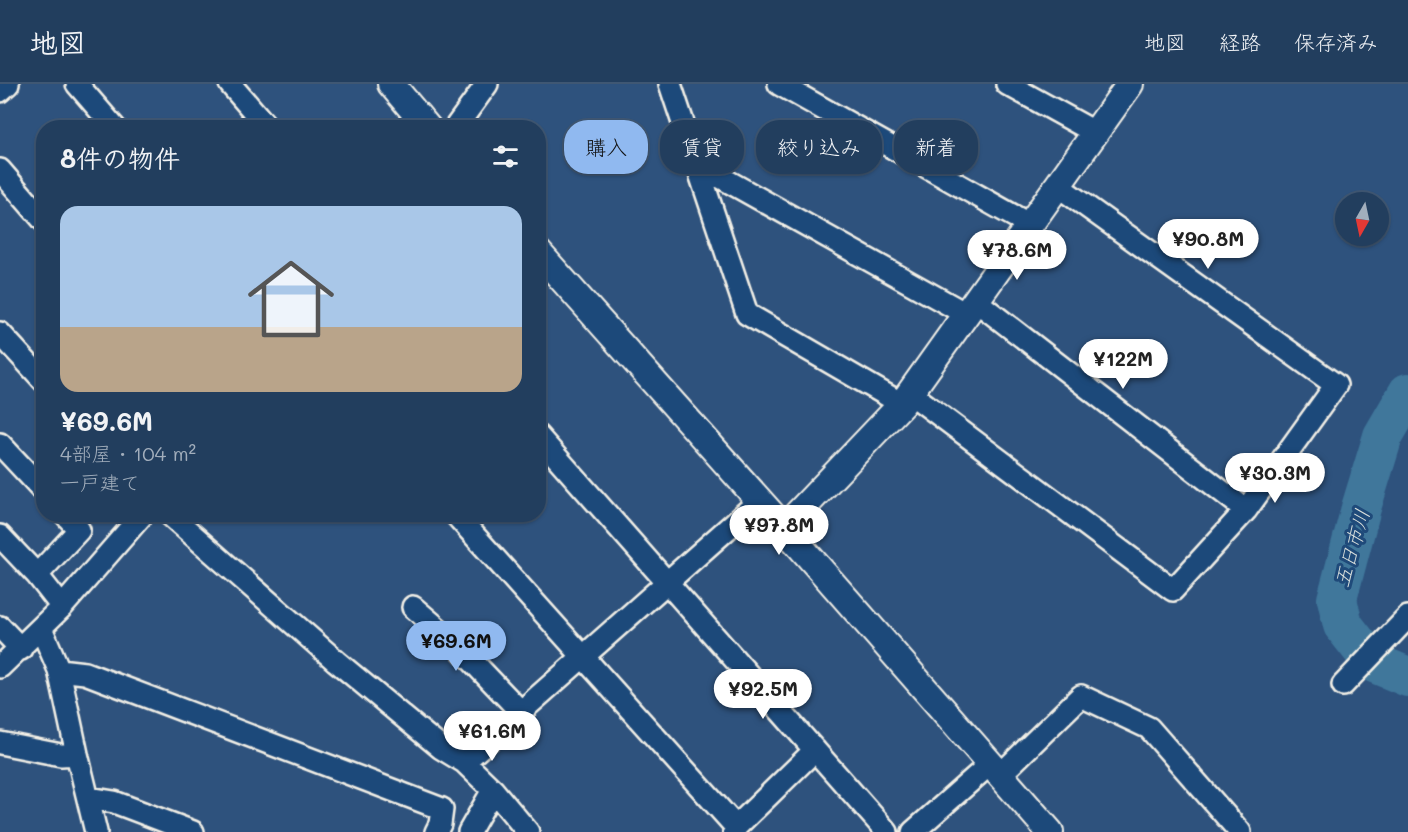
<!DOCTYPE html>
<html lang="ja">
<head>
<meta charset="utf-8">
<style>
  :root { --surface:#223e5e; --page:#2a4564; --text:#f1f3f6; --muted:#a2aebc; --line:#3f5773; --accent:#90b9f0 }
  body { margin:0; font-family:Mali,"Klee One",sans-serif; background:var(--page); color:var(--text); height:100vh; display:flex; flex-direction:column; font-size:22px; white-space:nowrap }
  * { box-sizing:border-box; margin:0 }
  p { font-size:20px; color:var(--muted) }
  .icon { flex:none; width:33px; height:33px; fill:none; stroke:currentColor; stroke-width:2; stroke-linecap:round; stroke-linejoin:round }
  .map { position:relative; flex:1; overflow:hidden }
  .details { position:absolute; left:36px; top:36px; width:510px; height:402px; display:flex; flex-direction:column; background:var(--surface); border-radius:24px; box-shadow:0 2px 4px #0004,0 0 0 2px var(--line) }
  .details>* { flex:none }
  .banner { position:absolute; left:564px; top:36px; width:570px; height:54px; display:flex; gap:12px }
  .needle { width:39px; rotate:189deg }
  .tools { position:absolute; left:1335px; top:108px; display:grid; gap:12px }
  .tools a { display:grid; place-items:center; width:54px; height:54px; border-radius:50%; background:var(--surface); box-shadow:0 2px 4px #0004,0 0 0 2px var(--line); font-size:30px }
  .price { position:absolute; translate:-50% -51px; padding:0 14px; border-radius:21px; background:#fff; color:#222; font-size:20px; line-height:39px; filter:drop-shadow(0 2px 3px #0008) }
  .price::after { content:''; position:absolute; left:50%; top:36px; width:18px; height:14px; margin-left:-9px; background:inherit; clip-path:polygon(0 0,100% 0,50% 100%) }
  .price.current { background:var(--accent); color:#111 }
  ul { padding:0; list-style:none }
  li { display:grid; align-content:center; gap:12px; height:318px; padding:0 24px }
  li+li { border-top:2px solid var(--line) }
  li span { display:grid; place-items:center; height:186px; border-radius:18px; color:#555 }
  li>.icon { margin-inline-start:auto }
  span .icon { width:108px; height:108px; fill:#fffc; stroke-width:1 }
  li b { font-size:26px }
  h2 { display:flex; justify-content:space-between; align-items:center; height:72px; padding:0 24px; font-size:26px }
  .pill { padding:0 21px; border-radius:24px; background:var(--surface); box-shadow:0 2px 4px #0004,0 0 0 2px var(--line); font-size:21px; line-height:54px }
  .pill.current { background:var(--accent); color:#111 }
  header { display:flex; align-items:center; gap:36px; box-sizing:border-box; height:84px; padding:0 30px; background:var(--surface); border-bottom:2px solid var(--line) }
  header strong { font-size:28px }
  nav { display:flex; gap:33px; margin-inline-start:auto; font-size:21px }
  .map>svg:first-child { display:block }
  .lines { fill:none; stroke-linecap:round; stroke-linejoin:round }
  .river { stroke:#3f779b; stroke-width:40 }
  .minor-casing { stroke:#f4f1e8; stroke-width:26 }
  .tertiary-casing { stroke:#f4f1e8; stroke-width:30 }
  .minor { stroke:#1f4a7a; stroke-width:21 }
  .tertiary { stroke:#1f4a7a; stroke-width:26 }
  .labels { text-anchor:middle; stroke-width:6; stroke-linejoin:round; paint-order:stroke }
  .water-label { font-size:20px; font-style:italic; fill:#d9dfdc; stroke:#1f4a7a }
</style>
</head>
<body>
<header>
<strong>地図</strong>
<nav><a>地図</a><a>経路</a><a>保存済み</a></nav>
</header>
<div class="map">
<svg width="1408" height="748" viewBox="0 0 1408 748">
  <rect width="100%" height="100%" fill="#2e527d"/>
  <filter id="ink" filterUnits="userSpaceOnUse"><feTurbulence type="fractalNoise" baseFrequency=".0167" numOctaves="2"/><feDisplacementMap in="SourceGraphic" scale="12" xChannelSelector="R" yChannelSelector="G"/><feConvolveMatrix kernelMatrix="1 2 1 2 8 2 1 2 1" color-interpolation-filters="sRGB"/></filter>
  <g filter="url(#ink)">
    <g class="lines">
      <path class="river" d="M 1408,309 L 1383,352 L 1361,424 L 1337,515 L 1343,541 L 1372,578 L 1408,593"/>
      <defs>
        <path id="minor" d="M 77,0 L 115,44
          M 230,0 L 268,44
          M 670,0 L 747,230 L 902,320
          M 779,0 L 1030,141
          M 1007,0 L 1096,49
          M 0,7 L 8,0
          M 455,44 L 487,0
          M 697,80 L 966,230
          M 0,86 L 44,137
          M 976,217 L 1246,426
          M 0,249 L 44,297
          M 910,309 L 1173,506 L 1246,426 L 1336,301 L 1058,102
          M 538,352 L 887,748
          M 0,360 L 44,407
          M 169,430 L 336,577 L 441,664 L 464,678 L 493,706 L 528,748
          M 455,430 L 736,743
          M 0,452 L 37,491 L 62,523
          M 37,491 L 79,446 L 65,430
          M 413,523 L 455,559 L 521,628
          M 0,543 L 21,565
          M 41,544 L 59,586 L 77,670 L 96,748
          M 0,583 L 62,523 L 143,430
          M 59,586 L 85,589 L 442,725 L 440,740 L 436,748
          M 1343,601 L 1408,533
          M 0,659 L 61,671 L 77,670
          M 464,678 L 759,417
          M 1000,691 L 1081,612 L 1149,644 L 1240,748
          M 89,714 L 114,718 L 193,748
          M 469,748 L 493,706
          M 734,748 L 736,743 L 815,666
          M 913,748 L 990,680"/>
        <path id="tertiary" d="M 391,0 L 428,44
          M 538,168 L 784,444 L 1050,748
          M 784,444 L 902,320 L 1130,0"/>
      </defs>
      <use href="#minor" class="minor-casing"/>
      <use href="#tertiary" class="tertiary-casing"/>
      <use href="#minor" class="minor"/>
      <use href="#tertiary" class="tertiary"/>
    </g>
  </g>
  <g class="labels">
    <g class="water-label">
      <text transform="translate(1352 464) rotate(-74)" y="7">五日市川</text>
    </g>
  </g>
</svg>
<div class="tools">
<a><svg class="needle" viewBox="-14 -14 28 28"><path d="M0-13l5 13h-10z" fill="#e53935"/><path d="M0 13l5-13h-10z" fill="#a2aebc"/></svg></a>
</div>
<b class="price" style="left:1208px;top:186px">¥90.8M</b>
<b class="price" style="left:1017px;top:197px">¥78.6M</b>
<b class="price" style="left:1123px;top:306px">¥122M</b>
<b class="price" style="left:1275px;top:420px">¥30.3M</b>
<b class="price" style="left:779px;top:472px">¥97.8M</b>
<b class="price current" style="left:456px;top:588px">¥69.6M</b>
<b class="price" style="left:763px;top:636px">¥92.5M</b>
<b class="price" style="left:492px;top:678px">¥61.6M</b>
<div class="banner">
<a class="pill current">購入</a>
<a class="pill">賃貸</a>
<a class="pill">絞り込み</a>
<a class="pill">新着</a>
</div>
<section class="details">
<h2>8件の物件<svg class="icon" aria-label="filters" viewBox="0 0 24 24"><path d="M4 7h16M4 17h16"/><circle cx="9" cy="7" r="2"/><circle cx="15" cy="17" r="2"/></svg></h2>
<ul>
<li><span style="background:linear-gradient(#a9c7e8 65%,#b9a48a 0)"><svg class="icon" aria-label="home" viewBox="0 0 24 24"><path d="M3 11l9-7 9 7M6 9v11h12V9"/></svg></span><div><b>¥69.6M</b><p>4部屋 · 104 m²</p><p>一戸建て</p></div></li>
</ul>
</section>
</div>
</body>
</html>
